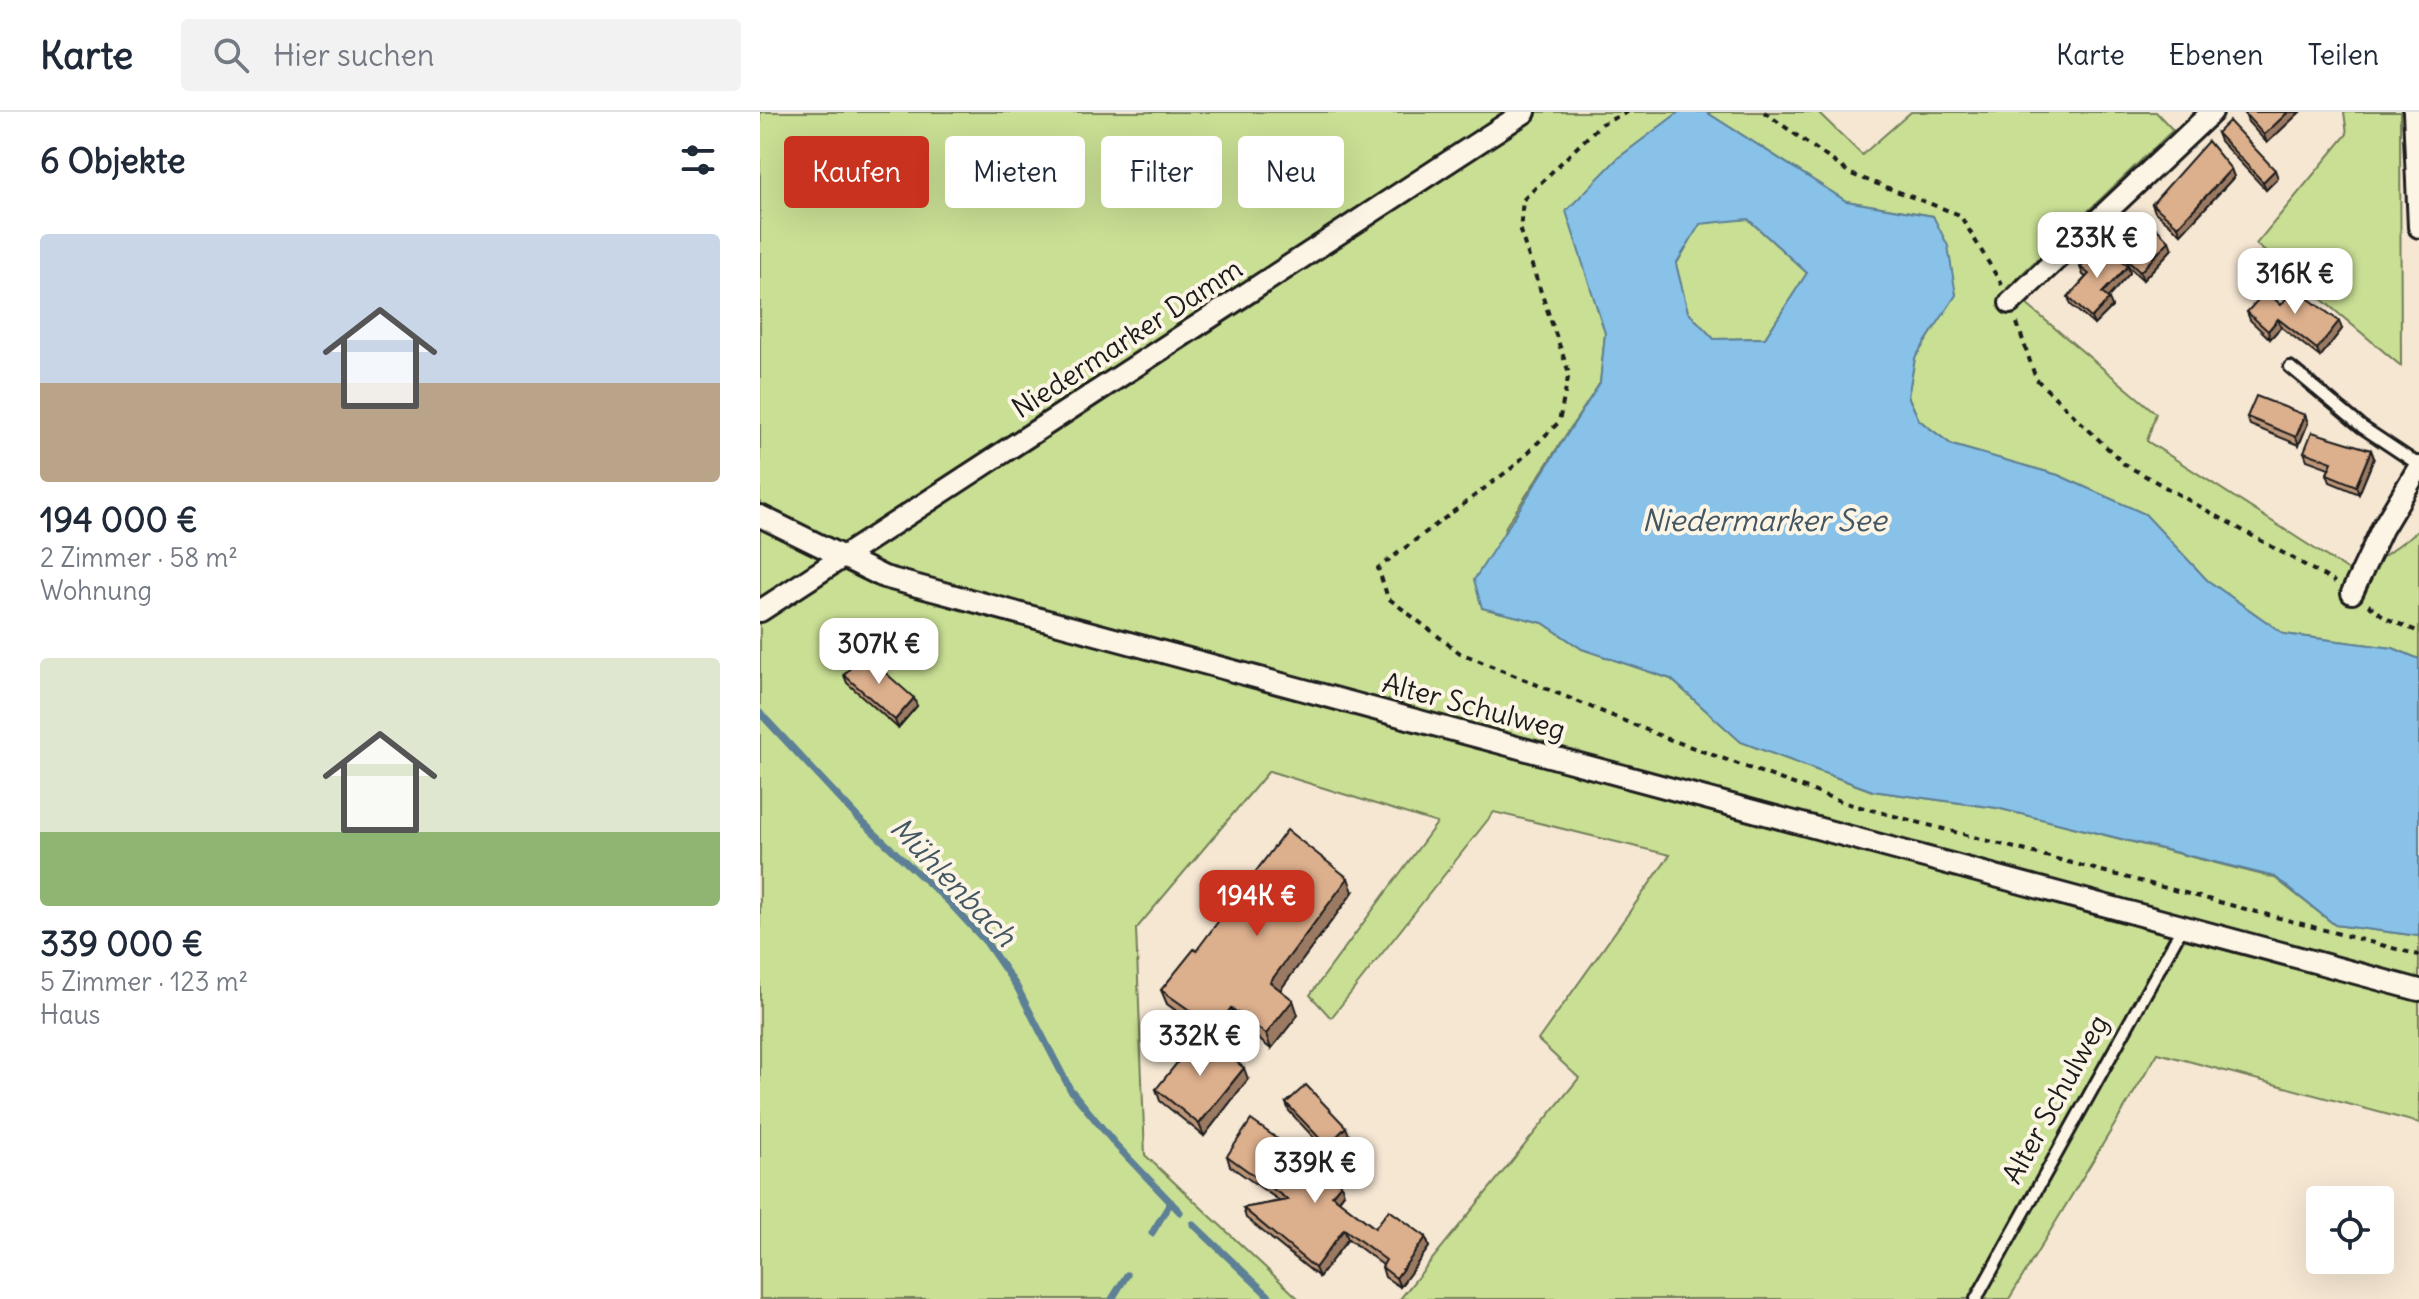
<!DOCTYPE html>
<html lang="de">
<head>
<meta charset="utf-8">
<style>
  :root { --surface:#fff; --page:#f2f2f3; --text:#1f2937; --muted:#747a83; --line:#e0e1e3; --accent:#c8321e }
  body { margin:0; font-family:Delius,sans-serif; background:var(--page); color:var(--text); height:100vh; display:flex; flex-direction:column; font-size:30px; white-space:nowrap }
  * { box-sizing:border-box; margin:0 }
  p { font-size:26px; color:var(--muted) }
  .icon { flex:none; width:44px; height:44px; fill:none; stroke:currentColor; stroke-width:2; stroke-linecap:round; stroke-linejoin:round }
  .map { position:relative; flex:1; overflow:hidden }
  .side { display:flex; flex-direction:column; background:var(--surface); width:760px }
  .side>* { flex:none }
  .guide { position:absolute; left:24px; top:24px; width:760px; height:72px; display:flex; gap:16px }
  .fabs { position:absolute; left:1546px; top:1074px; display:grid; gap:16px }
  .fabs a { display:grid; place-items:center; width:88px; height:88px; border-radius:8px; background:var(--surface); box-shadow:0 8px 32px #0002; font-size:40px }
  .price { position:absolute; translate:-50% -68px; padding:0 18px; border-radius:16px; background:#fff; color:#222; font-size:26px; line-height:52px; filter:drop-shadow(0 2px 4px #0008) }
  .price::after { content:''; position:absolute; left:50%; top:48px; width:24px; height:18px; margin-left:-12px; background:inherit; clip-path:polygon(0 0,100% 0,50% 100%) }
  .price.selected { background:var(--accent); color:#fff }
  ul { padding:0; list-style:none }
  li { display:grid; align-content:center; gap:16px; height:424px; padding:0 40px }
  li span { display:grid; place-items:center; height:248px; border-radius:8px; color:#555 }
  li>.icon { margin-inline-start:auto }
  span .icon { width:144px; height:144px; fill:#fffc; stroke-width:1 }
  li b { font-size:34px }
  h2 { display:flex; justify-content:space-between; align-items:center; height:96px; padding:0 40px; font-size:34px }
  .tag { padding:0 28px; border-radius:8px; background:var(--surface); box-shadow:0 8px 32px #0002; font-size:28px; line-height:72px }
  .tag.selected { background:var(--accent); color:#fff }
  header { display:flex; align-items:center; gap:48px; box-sizing:border-box; height:112px; padding:0 40px; background:var(--surface); border-bottom:2px solid var(--line) }
  header strong { font-size:38px }
  nav { display:flex; gap:44px; margin-inline-start:auto; font-size:28px }
  .search { width:560px; height:72px; background:var(--page); display:flex; align-items:center; gap:20px; box-sizing:border-box; padding:0 28px; border-radius:8px; color:var(--muted); font-size:30px }
  main { display:flex; flex:1; min-height:0 }
  .map>svg:first-child { display:block }
  .green { fill:#c9df94; stroke:#727e58; stroke-width:2 }
  .water { fill:#89c2e8; stroke:#5d8096; stroke-width:2; fill-rule:evenodd }
  .lines { fill:none; stroke-linecap:round; stroke-linejoin:round }
  .stream { stroke:#5d8096; stroke-width:7 }
  .lane-casing { stroke:#1c1c1c; stroke-width:16 }
  .street-casing { stroke:#1c1c1c; stroke-width:26 }
  .path { stroke:#1c1c1c; stroke-width:4; stroke-dasharray:6 6; stroke-linecap:butt }
  .lane { stroke:#fcf5e5; stroke-width:10 }
  .street { stroke:#fcf5e5; stroke-width:20 }
  .wall { fill:#bd9679; stroke:#1c1c1c; stroke-width:2 }
  .shaded-wall { fill:#9a7a63; stroke:#1c1c1c; stroke-width:2 }
  .building { fill:#dcaf8d; stroke:#1c1c1c; stroke-width:2 }
  .labels { text-anchor:middle; stroke-width:8; stroke-linejoin:round; paint-order:stroke }
  .street-label { font-size:28px; fill:#1c1c1c; stroke:#fcf5e5 }
  .water-label { font-size:30px; font-style:italic; fill:#425663; stroke:#fcf5e5 }
</style>
</head>
<body>
<header>
<strong>Karte</strong>
<div class="search"><svg class="icon" aria-label="search" viewBox="0 0 24 24"><circle cx="10" cy="10" r="6"/><path d="M15 15l6 6"/></svg>Hier suchen</div>
<nav><a>Karte</a><a>Ebenen</a><a>Teilen</a></nav>
</header>
<main>
<section class="side">
<h2>6 Objekte<svg class="icon" aria-label="filters" viewBox="0 0 24 24"><path d="M4 7h16M4 17h16"/><circle cx="9" cy="7" r="2"/><circle cx="15" cy="17" r="2"/></svg></h2>
<ul>
<li><span style="background:linear-gradient(#c9d6e8 60%,#b9a48a 0)"><svg class="icon" aria-label="home" viewBox="0 0 24 24"><path d="M3 11l9-7 9 7M6 9v11h12V9"/></svg></span><div><b>194 000 €</b><p>2 Zimmer · 58 m²</p><p>Wohnung</p></div></li>
<li><span style="background:linear-gradient(#dfe7d0 70%,#8fb573 0)"><svg class="icon" aria-label="home" viewBox="0 0 24 24"><path d="M3 11l9-7 9 7M6 9v11h12V9"/></svg></span><div><b>339 000 €</b><p>5 Zimmer · 123 m²</p><p>Haus</p></div></li>
</ul>
</section>
<div class="map">
<svg width="1659" height="1187" viewBox="0 0 1659 1187">
  <rect width="100%" height="100%" fill="#f6e7d3"/>
  <filter id="ink" filterUnits="userSpaceOnUse"><feTurbulence type="fractalNoise" baseFrequency=".0125" numOctaves="2"/><feDisplacementMap in="SourceGraphic" scale="16" xChannelSelector="R" yChannelSelector="G"/><feConvolveMatrix kernelMatrix="1 2 1 2 8 2 1 2 1" color-interpolation-filters="sRGB"/></filter>
  <g filter="url(#ink)">
    <path class="green" d="M 0,0 L 920,0 L 858,46 L 830,171 L 845,221 L 840,271 L 746,414 L 722,496 L 783,511 L 822,537 L 911,567 L 981,630 L 1112,679 L 1237,696 L 1515,766 L 1575,813 L 1659,824 L 1659,1011 L 1398,941 L 1249,1187 L 640,1187 L 819,966 L 778,928 L 910,743 L 734,700 L 571,906 L 550,883 L 677,711 L 509,659 L 376,817 L 385,1043 L 539,1187 L 0,1187 Z
      M 946,0 L 1058,0 L 1102,43 L 1151,0 L 1396,0 L 1413,18 L 1247,176 L 1396,301 L 1387,329 L 1597,464 L 1659,418 L 1659,547 L 1633,536 L 1524,522 L 1447,468 L 1385,402 L 1298,363 L 1192,333 L 1159,308 L 1148,284 L 1155,246 L 1196,182 L 1173,104 L 1086,89 Z
      M 1584,0 L 1640,0 L 1641,254 L 1496,132 L 1587,22 Z
      M 988,107 L 1047,161 L 1005,226 L 954,227 L 928,200 L 916,153 L 940,111 Z"/>
    <path class="water" d="M 919,0 L 946,0 L 1086,89 L 1173,104 L 1188,134 L 1196,183 L 1155,246 L 1148,284 L 1159,308 L 1192,333 L 1298,363 L 1385,402 L 1447,468 L 1524,522 L 1633,536 L 1659,547 L 1659,824 L 1575,813 L 1515,765 L 1237,696 L 1113,679 L 981,630 L 911,567 L 822,537 L 783,511 L 722,496 L 714,468 L 840,271 L 845,221 L 806,99 L 858,46 ZM 988,107 L 1047,161 L 1005,226 L 954,227 L 928,200 L 916,152 L 940,112 Z"/>
    <g class="lines">
      <path class="stream" d="M 0,601 L 98,706 L 189,790 L 226,830 L 257,875 L 310,977 L 356,1033 L 420,1100
        M 433,1112 L 512,1187
        M 392,1121 L 411,1090
        M 352,1187 L 367,1163"/>
      <defs>
        <path id="lane" d="M 1530,255 L 1602,315 L 1659,353
          M 1216,1187 L 1423,814"/>
        <path id="street" d="M 1654,0 L 1659,115
          M 1250,191 L 1452,0
          M 0,404 L 124,465 L 1659,878
          M 1592,481 L 1622,417 L 1659,355
          M 0,499 L 765,0"/>
      </defs>
      <use href="#lane" class="lane-casing"/>
      <use href="#street" class="street-casing"/>
      <path class="path" d="M 868,0 L 841,12 L 763,88 L 760,119 L 809,261 L 799,310 L 753,355 L 618,456 L 628,486 L 700,541 L 906,626 L 1089,692 L 1659,843
        M 1004,0 L 1091,62 L 1200,103 L 1242,173
        M 1257,211 L 1276,267 L 1364,352 L 1575,470
        M 1608,493 L 1628,507 L 1659,520"/>
      <use href="#lane" class="lane"/>
      <use href="#street" class="street"/>
    </g>
    <path class="wall" d="M 1487,0 L 1540,0 L 1507,31 L 1488,10 L 1485,2 Z
      M 1457,21 L 1518,66 L 1506,78 L 1460,29 Z
      M 1471,57 L 1474,65 L 1421,122 L 1395,100 L 1392,92 Z
      M 1412,137 L 1383,168 L 1369,155 L 1366,147 Z
      M 1368,154 L 1370,161 L 1347,186 L 1352,195 L 1334,213 L 1311,193 L 1308,185 L 1326,165 L 1323,163 L 1320,155 Z
      M 1521,193 L 1582,217 L 1560,245 L 1521,215 L 1510,227 L 1490,208 L 1487,200 Z
      M 1545,303 L 1548,311 L 1539,333 L 1490,313 L 1487,305 Z
      M 1611,338 L 1614,346 L 1599,382 L 1570,370 L 1567,362 L 1569,356 L 1547,348 L 1544,340 Z
      M 84,563 L 157,594 L 138,616 L 87,571 Z
      M 593,780 L 520,878 L 538,903 L 511,937 L 477,910 L 460,931 L 407,892 L 401,878 L 436,839 Z
      M 488,967 L 444,1024 L 400,989 L 396,977 Z
      M 526,991 L 589,1023 L 569,1042 L 529,999 Z
      M 467,1044 L 584,1082 L 579,1089 L 615,1116 L 666,1125 L 669,1135 L 640,1175 L 625,1165 L 622,1155 L 623,1153 L 588,1127 L 559,1165 L 486,1106 L 483,1096 L 520,1089 L 470,1054 Z"/>
    <path class="shaded-wall" d="M 1528,0 L 1540,0 L 1507,31 L 1504,23 Z
      M 1471,57 L 1474,65 L 1421,122 L 1418,114 Z
      M 1515,58 L 1518,66 L 1506,78 L 1503,70 Z
      M 1409,129 L 1412,137 L 1383,168 L 1380,160 Z
      M 1368,154 L 1370,161 L 1345,189 L 1342,181 Z
      M 1349,187 L 1352,195 L 1334,213 L 1331,206 Z
      M 1518,207 L 1521,215 L 1510,227 L 1508,219 Z
      M 1579,209 L 1582,217 L 1560,245 L 1557,237 Z
      M 1545,303 L 1548,311 L 1539,333 L 1536,325 Z
      M 1611,338 L 1614,346 L 1599,382 L 1596,374 Z
      M 154,586 L 157,594 L 138,616 L 135,608 Z
      M 588,766 L 593,780 L 515,885 L 510,870 Z
      M 533,888 L 538,903 L 511,937 L 506,922 Z
      M 471,896 L 477,910 L 460,931 L 455,916 Z
      M 484,956 L 488,967 L 444,1024 L 439,1012 Z
      M 586,1015 L 589,1023 L 569,1042 L 567,1034 Z
      M 581,1072 L 584,1082 L 575,1093 L 572,1083 Z
      M 584,1117 L 588,1127 L 559,1165 L 555,1156 Z
      M 666,1125 L 669,1135 L 640,1175 L 636,1166 Z"/>
    <path class="building" d="M 1487,0 L 1528,0 L 1504,23 L 1485,2 Z
      M 1469,9 L 1515,58 L 1503,70 L 1457,21 Z
      M 1448,29 L 1471,57 L 1418,114 L 1392,92 Z
      M 1396,116 L 1409,129 L 1380,160 L 1366,147 Z
      M 1343,131 L 1368,154 L 1342,181 L 1349,187 L 1331,206 L 1308,185 L 1329,162 L 1320,155 Z
      M 1534,176 L 1579,209 L 1557,237 L 1518,207 L 1508,219 L 1487,200 L 1506,179 L 1521,193 Z
      M 1496,284 L 1545,303 L 1536,325 L 1487,305 Z
      M 1552,320 L 1611,338 L 1596,374 L 1567,362 L 1572,350 L 1544,340 Z
      M 103,541 L 154,586 L 135,608 L 84,563 Z
      M 527,718 L 588,766 L 510,870 L 533,888 L 506,922 L 471,896 L 455,916 L 401,878 L 434,837 L 436,839 Z
      M 441,921 L 484,956 L 439,1012 L 396,977 Z
      M 546,973 L 586,1015 L 567,1034 L 526,991 Z
      M 491,1008 L 581,1072 L 572,1083 L 615,1116 L 629,1098 L 666,1125 L 636,1166 L 622,1155 L 626,1148 L 584,1117 L 555,1156 L 483,1096 L 528,1088 L 467,1044 Z"/>
  </g>
  <g class="labels">
    <g class="street-label">
      <text transform="translate(367 226) rotate(-33)" y="10">Niedermarker Damm</text>
      <text transform="translate(714 594) rotate(15)" y="10">Alter Schulweg</text>
      <text transform="translate(1295 987) rotate(-61)" y="10">Alter Schulweg</text>
    </g>
    <g class="water-label">
      <text x="1004" y="419">Niedermarker See</text>
      <text transform="translate(193 770) rotate(46)" y="10">Mühlenbach</text>
    </g>
  </g>
</svg>
<div class="fabs">
<a><svg class="icon" aria-label="locate" viewBox="0 0 24 24"><circle cx="12" cy="12" r="6"/><path d="M12 2v4M12 18v4M2 12h4M18 12h4"/></svg></a>
</div>
<b class="price" style="left:1337px;top:168px">233K €</b>
<b class="price" style="left:1535px;top:204px">316K €</b>
<b class="price" style="left:119px;top:574px">307K €</b>
<b class="price selected" style="left:497px;top:826px">194K €</b>
<b class="price" style="left:440px;top:966px">332K €</b>
<b class="price" style="left:555px;top:1093px">339K €</b>
<div class="guide">
<a class="tag selected">Kaufen</a>
<a class="tag">Mieten</a>
<a class="tag">Filter</a>
<a class="tag">Neu</a>
</div>
</div>
</main>
</body>
</html>
